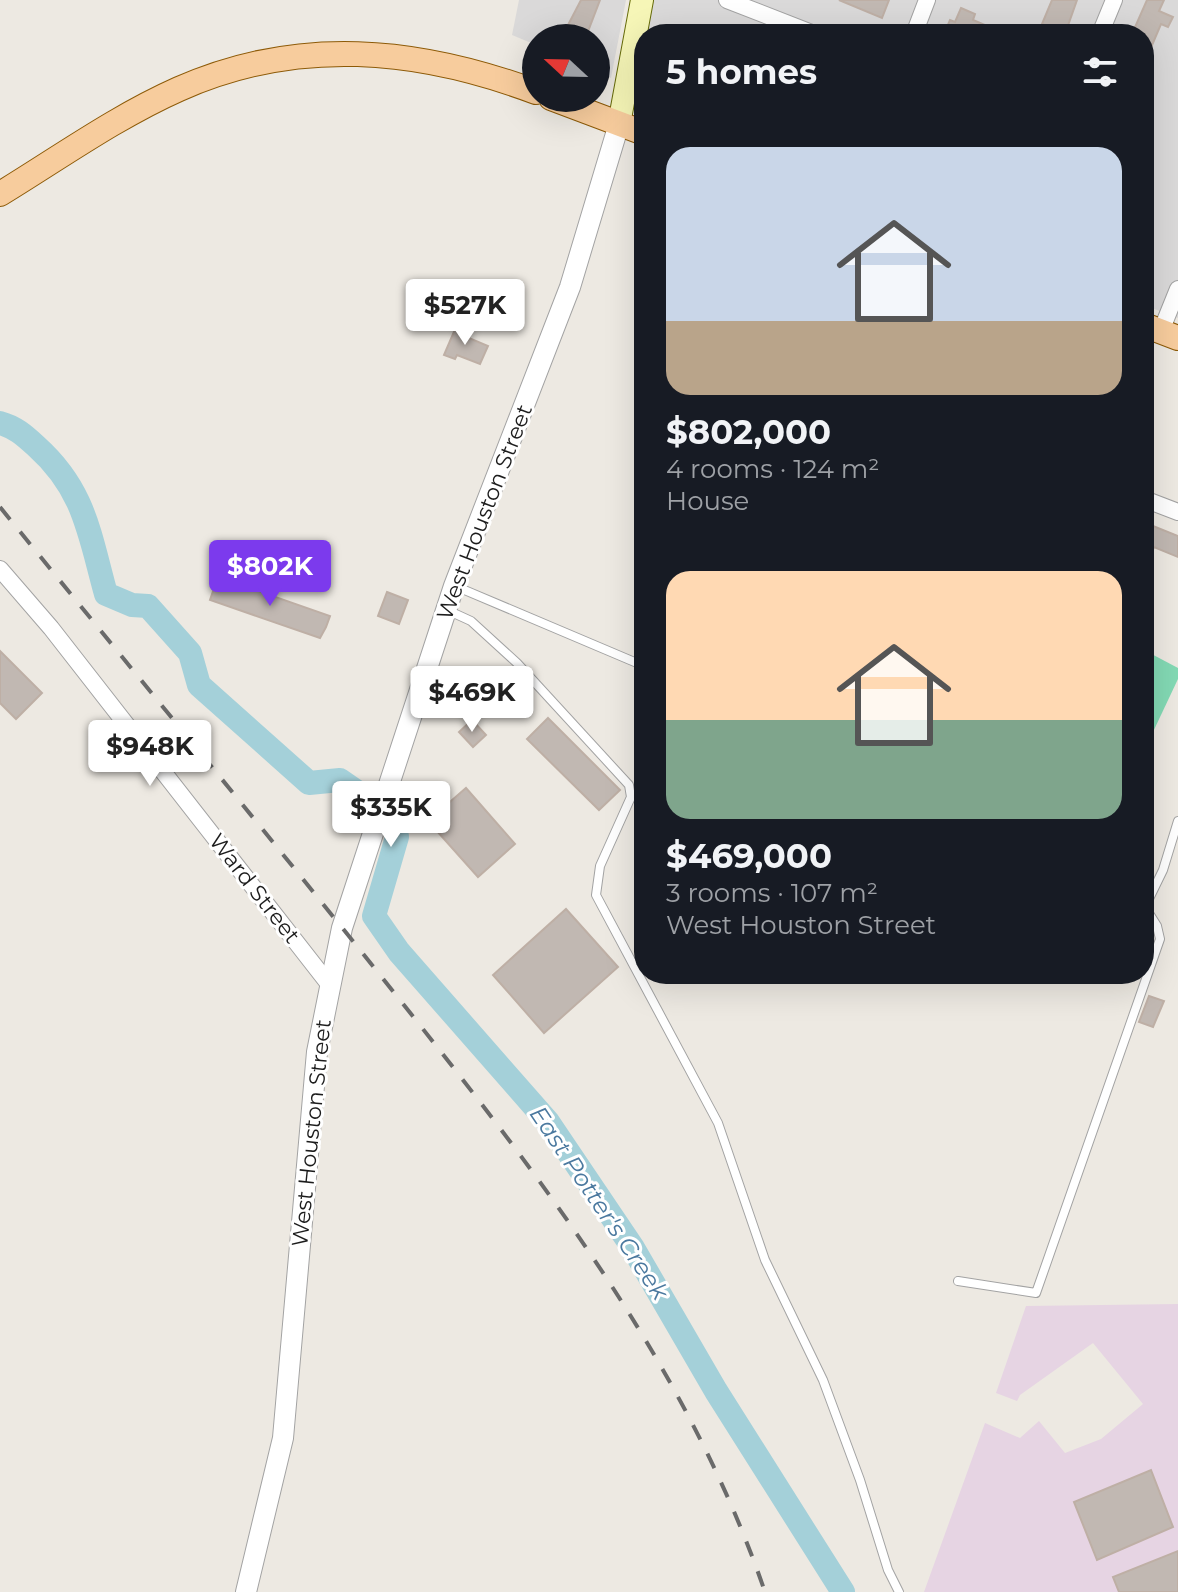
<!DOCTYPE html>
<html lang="en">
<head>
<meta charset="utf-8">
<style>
  :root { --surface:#171b24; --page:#242831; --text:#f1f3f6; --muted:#9ea1a6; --accent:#7c3aed }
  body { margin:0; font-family:Montserrat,sans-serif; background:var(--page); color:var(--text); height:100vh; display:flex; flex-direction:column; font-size:30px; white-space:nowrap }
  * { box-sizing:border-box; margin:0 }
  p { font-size:26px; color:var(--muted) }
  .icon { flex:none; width:44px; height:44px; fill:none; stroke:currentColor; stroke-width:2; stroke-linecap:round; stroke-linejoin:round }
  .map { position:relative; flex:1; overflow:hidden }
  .drawer { position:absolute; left:634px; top:24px; width:520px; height:960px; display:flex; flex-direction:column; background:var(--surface); border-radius:32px; box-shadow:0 8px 32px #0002 }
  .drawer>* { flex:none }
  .needle { width:52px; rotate:292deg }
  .fabs { position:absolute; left:522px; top:24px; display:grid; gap:16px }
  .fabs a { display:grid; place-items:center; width:88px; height:88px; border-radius:50%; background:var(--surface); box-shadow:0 8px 32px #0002; font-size:40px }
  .price { position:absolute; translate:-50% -68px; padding:0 18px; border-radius:8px; background:#fff; color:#222; font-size:26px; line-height:52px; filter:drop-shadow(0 2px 4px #0008) }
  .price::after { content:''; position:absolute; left:50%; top:48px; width:24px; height:18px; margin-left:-12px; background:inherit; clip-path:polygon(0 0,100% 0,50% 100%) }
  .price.on { background:var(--accent); color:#fff }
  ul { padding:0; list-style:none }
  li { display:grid; align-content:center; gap:16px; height:424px; padding:0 32px }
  li span { display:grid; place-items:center; height:248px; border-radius:24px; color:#555 }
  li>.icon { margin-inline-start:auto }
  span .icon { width:144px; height:144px; fill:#fffc; stroke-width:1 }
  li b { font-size:34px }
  h2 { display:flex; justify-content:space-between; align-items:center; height:96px; padding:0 32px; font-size:34px }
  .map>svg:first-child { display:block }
  .residential { fill:#dad9d9 }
  .industrial { fill:#e6d4e3 }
  .pitch { fill:#83d9b4 }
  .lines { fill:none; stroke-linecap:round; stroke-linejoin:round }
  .river { stroke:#a4d0d9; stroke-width:24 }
  .building { fill:#c1b8b2; stroke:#beafa5; stroke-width:2 }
  .service-casing { stroke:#a3a3a3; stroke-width:10 }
  .minor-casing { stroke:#a3a3a3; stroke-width:18 }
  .tertiary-casing { stroke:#a3a3a3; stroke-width:22 }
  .secondary-casing { stroke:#676c0a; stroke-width:24 }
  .primary-casing { stroke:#8d5a07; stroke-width:26 }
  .service { stroke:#fff; stroke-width:8 }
  .minor { stroke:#fff; stroke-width:16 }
  .tertiary { stroke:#fff; stroke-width:20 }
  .secondary { stroke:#f6f6b7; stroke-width:22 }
  .primary { stroke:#f7cc9d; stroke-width:24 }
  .rail { stroke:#6a6a6a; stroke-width:4; stroke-dasharray:16 16; stroke-linecap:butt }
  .labels { text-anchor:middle; stroke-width:6; stroke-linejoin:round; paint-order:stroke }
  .street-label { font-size:22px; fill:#1c1c1c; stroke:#fff }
  .water-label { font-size:24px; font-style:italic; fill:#4b799f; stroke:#fff }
</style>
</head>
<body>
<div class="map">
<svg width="1178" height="1592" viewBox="0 0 1178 1592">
  <rect width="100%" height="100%" fill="#ede9e2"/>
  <path class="residential" d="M 519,0 L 626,0 L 611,78 L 596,72 L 596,38 L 536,38 L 536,45 L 512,35 Z
    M 652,0 L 1178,0 L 1178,318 L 1144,305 L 1144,34 L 646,34 Z"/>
  <path class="industrial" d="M 1178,1304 L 1178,1592 L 924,1592 L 985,1423 L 1020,1438 L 1039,1421 L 1065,1453 L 1101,1439 L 1143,1404 L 1093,1343 L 1020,1395 L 1017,1401 L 996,1393 L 1026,1306 Z"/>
  <path class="pitch" d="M 1144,650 L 1178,668 L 1178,679 L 1144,751 Z"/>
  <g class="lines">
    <path class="river" d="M 0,423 C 15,427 24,435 36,446 C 85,490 89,533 106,594 L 132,605 L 148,606 L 190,653 L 199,685 L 309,783 L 340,780 L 366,798
      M 395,825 L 397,837 L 374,916 L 399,952 L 548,1122 L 633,1248 L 716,1391 L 843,1592"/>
  </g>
  <path class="building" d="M 581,0 L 600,0 L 587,34 L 567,27 Z
    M 839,0 L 889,0 L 882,18 Z
    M 1052,0 L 1077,0 L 1065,34 L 1048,34 L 1050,27 L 1042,24 Z
    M 1147,0 L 1164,0 L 1159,11 L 1173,17 L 1168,27 L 1161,24 L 1144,64 L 1144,34 L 1132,34 Z
    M 961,8 L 975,14 L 973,20 L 985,25 L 982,34 L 944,34 L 950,20 L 955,22 Z
    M 456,327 L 466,331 L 464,336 L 488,346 L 480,364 L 457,355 L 455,359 L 444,355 Z
    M 1148,524 L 1178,536 L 1178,557 L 1154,547 L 1145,572 L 1144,534 Z
    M 218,577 L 330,616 L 326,627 L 320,638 L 210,600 Z
    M 387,592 L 408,600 L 399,624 L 378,616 Z
    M 0,651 L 42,693 L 16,719 L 0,703 Z
    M 548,718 L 620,790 L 599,810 L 527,739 Z
    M 472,720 L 486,735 L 473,747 L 459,732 Z
    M 466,788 L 515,844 L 478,877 L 428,821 Z
    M 566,909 L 618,967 L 544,1033 L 493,975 Z
    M 1149,996 L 1164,1001 L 1153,1027 L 1139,1022 Z
    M 1151,1470 L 1173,1527 L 1097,1560 L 1074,1502 Z
    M 1178,1551 L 1178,1592 L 1119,1592 L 1113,1577 Z"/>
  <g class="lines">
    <defs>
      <path id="service" d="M 455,586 L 644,666
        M 447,610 L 471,621 L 517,663 L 629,785 L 631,797 L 600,866 L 596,895 L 718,1123 L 765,1260 L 823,1380 L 860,1480 L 888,1570 L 899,1592
        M 1144,909 L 1163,870 L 1178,821
        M 958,1281 L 1036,1293 L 1160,939 L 1157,926 L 1145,907"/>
      <path id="minor" d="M 727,0 L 814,34
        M 914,34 L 927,0
        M 1100,34 L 1114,0
        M 1161,331 L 1178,289
        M 1144,499 L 1178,512
        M 0,569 L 51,628 L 328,983"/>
      <path id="tertiary" d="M 246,1592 L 283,1438 L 317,1052 L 342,928 L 454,586 L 570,287 L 619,124"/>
      <path id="secondary" d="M 619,124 L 642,0"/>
      <path id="primary" d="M 551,98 L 644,133
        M 0,194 C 59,158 116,117 179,89 C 298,36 418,48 536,92
        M 1144,325 L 1178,338"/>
    </defs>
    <use href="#service" class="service-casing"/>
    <use href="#minor" class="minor-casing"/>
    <use href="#tertiary" class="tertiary-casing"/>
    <use href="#secondary" class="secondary-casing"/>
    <use href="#primary" class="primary-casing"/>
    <use href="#service" class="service"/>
    <use href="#minor" class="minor"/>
    <use href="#tertiary" class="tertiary"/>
    <use href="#secondary" class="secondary"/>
    <use href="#primary" class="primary"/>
    <path class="rail" d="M 0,507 C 125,661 252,815 376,970 C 529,1162 684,1356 765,1592"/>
  </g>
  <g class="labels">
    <g class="street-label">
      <text transform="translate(484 512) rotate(-69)" y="8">West Houston Street</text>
      <text transform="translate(255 888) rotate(52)" y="8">Ward Street</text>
      <text transform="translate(311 1133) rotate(-84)" y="8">West Houston Street</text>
    </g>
    <g class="water-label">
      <text transform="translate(599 1203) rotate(56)" y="8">East Potter's Creek</text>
    </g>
  </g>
</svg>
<div class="fabs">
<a><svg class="needle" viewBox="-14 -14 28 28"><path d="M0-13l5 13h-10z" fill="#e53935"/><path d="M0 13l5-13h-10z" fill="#9ea1a6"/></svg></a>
</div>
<b class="price" style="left:465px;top:347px">$527K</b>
<b class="price on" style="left:270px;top:608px">$802K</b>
<b class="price" style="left:472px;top:734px">$469K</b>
<b class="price" style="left:150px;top:788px">$948K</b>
<b class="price" style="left:391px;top:849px">$335K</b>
<section class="drawer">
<h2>5 homes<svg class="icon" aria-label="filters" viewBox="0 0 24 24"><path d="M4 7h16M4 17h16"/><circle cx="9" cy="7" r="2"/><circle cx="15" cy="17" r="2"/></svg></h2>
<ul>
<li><span style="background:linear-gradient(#c9d6e8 70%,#b9a48a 0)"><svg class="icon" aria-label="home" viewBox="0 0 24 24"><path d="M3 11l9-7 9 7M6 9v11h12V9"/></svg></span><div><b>$802,000</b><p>4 rooms · 124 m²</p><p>House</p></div></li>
<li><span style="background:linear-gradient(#ffd9b3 60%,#7fa58c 0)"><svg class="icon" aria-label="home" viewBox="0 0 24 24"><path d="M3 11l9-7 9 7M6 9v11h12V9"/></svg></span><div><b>$469,000</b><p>3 rooms · 107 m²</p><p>West Houston Street</p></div></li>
</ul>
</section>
</div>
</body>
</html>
